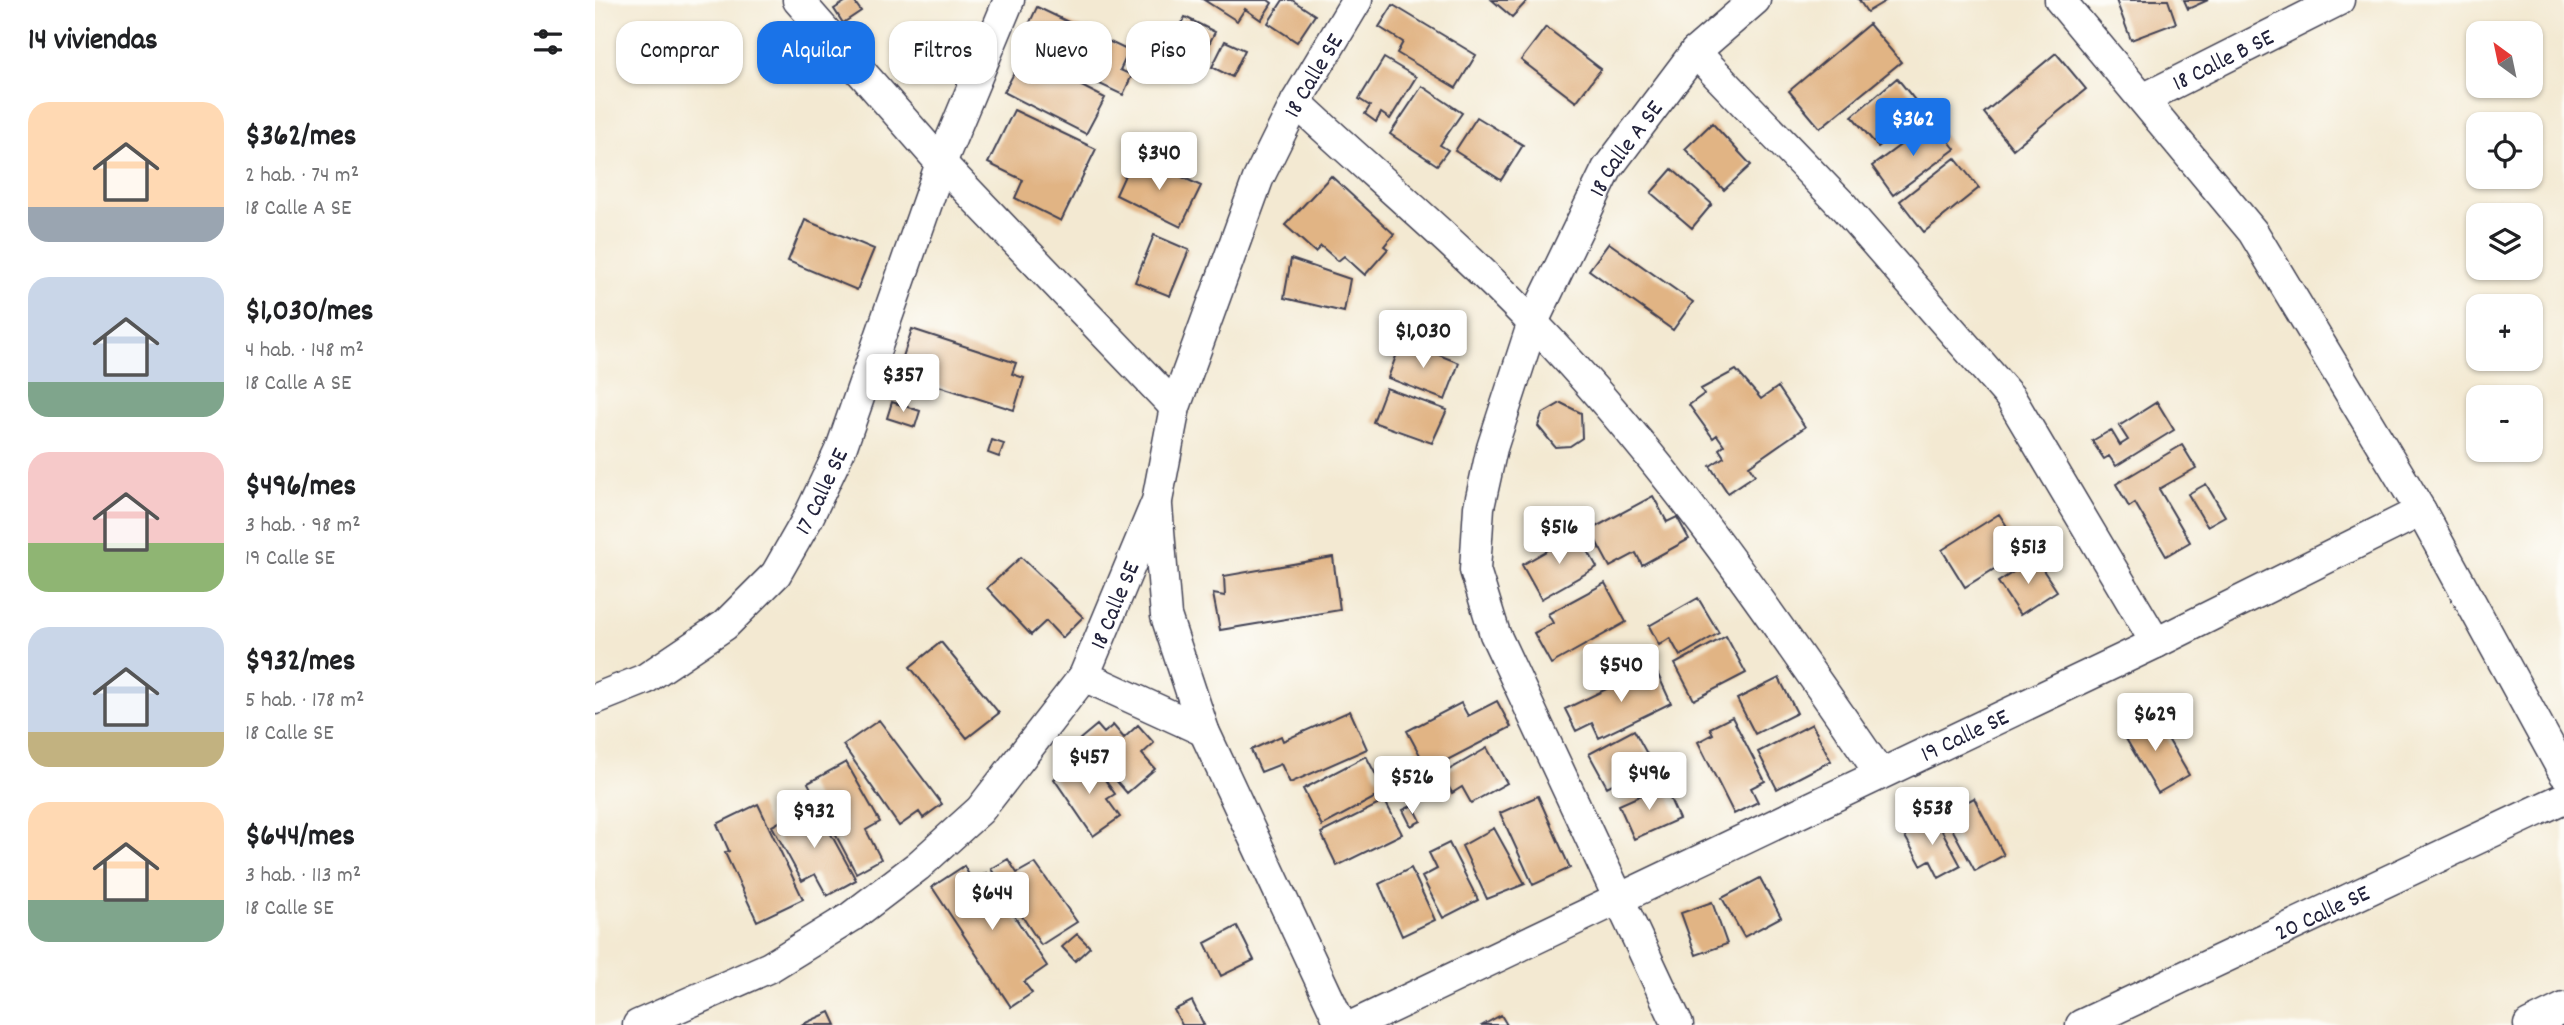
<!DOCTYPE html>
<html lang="es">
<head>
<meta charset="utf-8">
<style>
  :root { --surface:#fff; --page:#f6f6f6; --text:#202124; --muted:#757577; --accent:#1a73e8 }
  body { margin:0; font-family:Dekko,sans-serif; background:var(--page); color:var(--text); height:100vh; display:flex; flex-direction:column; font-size:26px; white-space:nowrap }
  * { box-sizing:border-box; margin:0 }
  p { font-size:23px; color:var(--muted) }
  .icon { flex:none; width:38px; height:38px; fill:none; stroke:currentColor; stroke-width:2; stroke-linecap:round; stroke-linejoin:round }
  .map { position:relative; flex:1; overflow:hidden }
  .details { display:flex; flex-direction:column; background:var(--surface); width:595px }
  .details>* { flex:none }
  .top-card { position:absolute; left:21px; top:21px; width:665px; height:63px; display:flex; gap:14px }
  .needle { width:46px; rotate:327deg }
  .buttons { position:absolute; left:1871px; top:21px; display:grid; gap:14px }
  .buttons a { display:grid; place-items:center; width:77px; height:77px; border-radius:14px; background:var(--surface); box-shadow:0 2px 5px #0004; font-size:35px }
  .price { position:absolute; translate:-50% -60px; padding:0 16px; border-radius:7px; background:#fff; color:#222; font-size:23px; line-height:46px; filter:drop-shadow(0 2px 4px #0008) }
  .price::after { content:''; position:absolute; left:50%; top:42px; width:21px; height:16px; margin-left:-10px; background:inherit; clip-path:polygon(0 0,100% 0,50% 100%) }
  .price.active { background:var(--accent); color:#fff }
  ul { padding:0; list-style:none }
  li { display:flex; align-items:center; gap:21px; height:175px; padding:0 28px }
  li span { display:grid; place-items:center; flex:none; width:196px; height:140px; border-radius:21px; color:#555 }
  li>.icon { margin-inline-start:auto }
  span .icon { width:84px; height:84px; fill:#fffc; stroke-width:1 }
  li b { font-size:30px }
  h2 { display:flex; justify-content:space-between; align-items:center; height:84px; padding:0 28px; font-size:30px }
  .chip { padding:0 24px; border-radius:21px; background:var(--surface); box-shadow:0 2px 5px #0004; font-size:24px; line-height:63px }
  .chip.active { background:var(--accent); color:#fff }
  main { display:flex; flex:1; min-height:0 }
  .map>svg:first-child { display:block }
  .building { fill:#e1b484 }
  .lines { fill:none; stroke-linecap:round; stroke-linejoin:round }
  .street-casing { stroke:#414052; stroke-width:33 }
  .street { stroke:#fff; stroke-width:30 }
  .labels { text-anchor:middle; stroke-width:6; stroke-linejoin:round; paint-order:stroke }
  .street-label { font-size:24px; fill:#22223b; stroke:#fdfcf7 }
</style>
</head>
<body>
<main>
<section class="details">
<h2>14 viviendas<svg class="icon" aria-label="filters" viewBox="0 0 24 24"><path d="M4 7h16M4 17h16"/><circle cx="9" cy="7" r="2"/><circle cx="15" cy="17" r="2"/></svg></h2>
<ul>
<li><span style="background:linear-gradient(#ffd9b3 75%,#9aa5b1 0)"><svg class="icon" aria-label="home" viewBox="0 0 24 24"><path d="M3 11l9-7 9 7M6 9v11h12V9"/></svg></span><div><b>$362/mes</b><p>2 hab. · 74 m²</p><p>18 Calle A SE</p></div></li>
<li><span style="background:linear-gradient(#c9d6e8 75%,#7fa58c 0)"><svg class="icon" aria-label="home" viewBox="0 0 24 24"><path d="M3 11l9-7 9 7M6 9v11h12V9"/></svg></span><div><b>$1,030/mes</b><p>4 hab. · 148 m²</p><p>18 Calle A SE</p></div></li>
<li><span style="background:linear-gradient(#f6c9c9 65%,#8fb573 0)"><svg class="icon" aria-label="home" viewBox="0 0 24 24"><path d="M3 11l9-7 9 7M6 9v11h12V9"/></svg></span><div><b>$496/mes</b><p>3 hab. · 98 m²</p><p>19 Calle SE</p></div></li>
<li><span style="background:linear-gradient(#c9d6e8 75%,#c2b280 0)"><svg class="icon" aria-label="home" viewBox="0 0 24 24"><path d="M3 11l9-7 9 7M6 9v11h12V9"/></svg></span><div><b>$932/mes</b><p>5 hab. · 178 m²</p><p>18 Calle SE</p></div></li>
<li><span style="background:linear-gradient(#ffd9b3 70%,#7fa58c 0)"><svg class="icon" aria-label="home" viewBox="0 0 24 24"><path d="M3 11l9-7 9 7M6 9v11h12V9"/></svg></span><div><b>$644/mes</b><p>3 hab. · 113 m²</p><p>18 Calle SE</p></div></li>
</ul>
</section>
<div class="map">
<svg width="1969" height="1025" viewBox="0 0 1969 1025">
  <rect width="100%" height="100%" fill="#fdfcf7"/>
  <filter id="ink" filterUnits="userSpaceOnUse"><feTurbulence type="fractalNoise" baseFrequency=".0143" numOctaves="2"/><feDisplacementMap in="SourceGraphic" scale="14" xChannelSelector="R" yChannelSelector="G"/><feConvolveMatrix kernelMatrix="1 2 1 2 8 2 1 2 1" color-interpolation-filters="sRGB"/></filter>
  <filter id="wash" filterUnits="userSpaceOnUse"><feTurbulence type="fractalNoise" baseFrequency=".00686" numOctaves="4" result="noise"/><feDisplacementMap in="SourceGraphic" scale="28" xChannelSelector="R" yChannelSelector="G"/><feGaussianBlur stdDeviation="1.57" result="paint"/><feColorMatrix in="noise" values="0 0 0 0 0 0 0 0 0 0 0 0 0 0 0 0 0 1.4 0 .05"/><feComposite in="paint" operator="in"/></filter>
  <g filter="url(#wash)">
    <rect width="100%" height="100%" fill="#f3e9d2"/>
    <g id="blocks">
      <path class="building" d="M 253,0 L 258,0 L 266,11 L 248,23 L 239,9 Z
        M 609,0 L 673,0 L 677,3 L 666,20 L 650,9 L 642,21 Z
        M 688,0 L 697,0 L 720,15 L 702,42 L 673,23 Z
        M 897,0 L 933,0 L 917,17 Z
        M 1264,0 L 1292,0 L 1272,12 Z
        M 1521,0 L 1573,0 L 1581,23 L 1536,40 Z
        M 1589,0 L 1613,0 L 1593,9 Z
        M 798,5 L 881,55 L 861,88 L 802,53 L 808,42 L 784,27 Z
        M 442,7 L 534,51 L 525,70 L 537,75 L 528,95 L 424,46 Z
        M 590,17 L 620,32 L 606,60 L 576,45 Z
        M 1274,24 L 1306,62 L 1225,128 L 1194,91 Z
        M 951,27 L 1006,69 L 981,102 L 926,60 Z
        M 630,41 L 650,50 L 637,77 L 617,67 Z
        M 1461,53 L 1491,89 L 1418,149 L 1389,113 Z
        M 428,56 L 510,98 L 491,134 L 409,92 Z
        M 789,58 L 821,77 L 795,119 L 786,113 L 781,122 L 770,114 L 775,106 L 764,99 Z
        M 1302,78 L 1328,110 L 1283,147 L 1257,116 Z
        M 827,86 L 867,113 L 845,145 L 853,150 L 842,165 L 795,134 Z
        M 419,110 L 501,149 L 466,221 L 420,198 L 428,180 L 393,163 Z
        M 882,117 L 928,145 L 906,180 L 860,151 Z
        M 1338,121 L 1360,149 L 1298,195 L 1277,166 Z
        M 1117,123 L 1156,165 L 1129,190 L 1090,149 Z
        M 1360,158 L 1384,188 L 1329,232 L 1305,201 Z
        M 554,161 L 606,186 L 586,227 L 521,195 L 535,164 L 549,170 Z
        M 1077,169 L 1117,204 L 1097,228 L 1056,193 Z
        M 736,176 L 799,234 L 789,246 L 793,249 L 770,275 L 749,256 L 743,261 L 726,246 L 720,252 L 690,225 Z
        M 210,220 L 279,249 L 262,290 L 193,261 Z
        M 559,235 L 594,250 L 575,296 L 540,282 Z
        M 1014,243 L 1098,302 L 1078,330 L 994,270 Z
        M 696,259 L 755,279 L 749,312 L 689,298 Z
        M 317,329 L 421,363 L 417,374 L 429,378 L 419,410 L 328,381 L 332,368 L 307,360 Z
        M 807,340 L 864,363 L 850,400 L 793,378 Z
        M 1141,370 L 1166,399 L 1183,387 L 1210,427 L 1154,466 L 1160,475 L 1133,493 L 1115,466 L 1129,457 L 1124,449 L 1129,445 L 1122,435 L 1118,438 L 1094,405 L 1109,394 L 1106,389 Z
        M 791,388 L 852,410 L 837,443 L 778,422 Z
        M 297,402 L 325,411 L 320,427 L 292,418 Z
        M 1562,402 L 1579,430 L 1521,466 L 1514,456 L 1509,459 L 1497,441 L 1516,430 L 1525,445 L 1533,440 L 1524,426 Z
        M 966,403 L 986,413 L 987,438 L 975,446 L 960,447 L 943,426 L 947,414 Z
        M 397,440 L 409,444 L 404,457 L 393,453 Z
        M 1587,445 L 1601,468 L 1564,489 L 1595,542 L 1571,556 L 1540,503 L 1534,507 L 1521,484 Z
        M 1611,484 L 1630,516 L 1612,526 L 1593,494 Z
        M 1058,496 L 1072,522 L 1082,517 L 1094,539 L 1047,565 L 1041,553 L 1015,567 L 995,530 Z
        M 1404,514 L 1428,551 L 1370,587 L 1347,550 Z
        M 983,533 L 1002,567 L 946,599 L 927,565 Z
        M 426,557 L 488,617 L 467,638 L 451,621 L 436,635 L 392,588 Z
        M 738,557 L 745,610 L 625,630 L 618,594 L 630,596 L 629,576 Z
        M 1440,558 L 1462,591 L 1425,615 L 1403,582 Z
        M 1010,583 L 1031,622 L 956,664 L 939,633 L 958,623 L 953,614 Z
        M 1103,598 L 1124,633 L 1085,656 L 1075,638 L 1064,645 L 1054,626 Z
        M 1131,636 L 1151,673 L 1099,700 L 1080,664 Z
        M 346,642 L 404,713 L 372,738 L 315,667 Z
        M 1059,666 L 1076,703 L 1004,738 L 997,723 L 981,731 L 970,709 Z
        M 1184,678 L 1202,713 L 1160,734 L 1142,699 Z
        M 902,701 L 916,727 L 833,770 L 812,731 L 866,703 L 873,716 Z
        M 755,711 L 772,749 L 695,783 L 686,764 L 666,772 L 656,750 L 686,736 L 688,741 Z
        M 1558,713 L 1594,775 L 1563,793 L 1527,732 Z
        M 1137,717 L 1170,781 L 1156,788 L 1163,802 L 1139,814 L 1103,742 L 1118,734 L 1115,728 Z
        M 284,720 L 347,804 L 328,818 L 324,812 L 304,826 L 248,745 Z
        M 1217,724 L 1236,761 L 1182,789 L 1163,752 Z
        M 502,725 L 509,733 L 518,725 L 529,738 L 543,725 L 559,743 L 547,754 L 560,769 L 532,793 L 485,739 Z
        M 1039,730 L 1057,763 L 1012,787 L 994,754 Z
        M 892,748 L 912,783 L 876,803 L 867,787 L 857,793 L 847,774 Z
        M 771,756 L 790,792 L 727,826 L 708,789 Z
        M 251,762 L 285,822 L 271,830 L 286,859 L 261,873 L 213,783 Z
        M 483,762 L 488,770 L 498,763 L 520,794 L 512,799 L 525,817 L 498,836 L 459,779 Z
        M 1069,785 L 1084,819 L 1039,839 L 1024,805 Z
        M 943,796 L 975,868 L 938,885 L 905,813 Z
        M 1379,798 L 1409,855 L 1380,871 L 1349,814 Z
        M 790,801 L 807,834 L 742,866 L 726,833 Z
        M 219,803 L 261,880 L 232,896 L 220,874 L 207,881 L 177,826 Z
        M 163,804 L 208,899 L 162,921 L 130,853 L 134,851 L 122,824 Z
        M 818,805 L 826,821 L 816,826 L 808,810 Z
        M 1339,816 L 1366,866 L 1344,878 L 1335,860 L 1326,865 L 1308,833 Z
        M 899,828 L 930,884 L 892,899 L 867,846 Z
        M 854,843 L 883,900 L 848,918 L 827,877 L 842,869 L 834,853 Z
        M 413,859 L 422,873 L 440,863 L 482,922 L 446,945 L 396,869 Z
        M 369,866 L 378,882 L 391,873 L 452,966 L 429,982 L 437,993 L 416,1007 L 337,887 Z
        M 816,868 L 840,920 L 807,936 L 784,884 Z
        M 1165,878 L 1186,917 L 1149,937 L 1127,898 Z
        M 1117,902 L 1132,944 L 1101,955 L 1086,913 Z
        M 642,926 L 659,960 L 626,976 L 610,943 Z
        M 482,934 L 495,947 L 480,961 L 467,947 Z
        M 597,1001 L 609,1025 L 587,1025 L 579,1010 Z
        M 235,1012 L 241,1025 L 206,1025 Z
        M 906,1015 L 912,1025 L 888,1025 Z"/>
    </g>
  </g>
  <g filter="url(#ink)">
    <use href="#blocks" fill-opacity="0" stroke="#414052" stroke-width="2"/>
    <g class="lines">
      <defs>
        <g id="street">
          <path d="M 203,0 L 346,163 L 580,407"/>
          <path d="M 1465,0 L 1658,232 L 1826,511 L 1969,773"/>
          <path d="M 1100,52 L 1249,207 L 1415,397 L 1561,643"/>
          <path id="s1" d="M 1548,99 L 1744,0"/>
          <path d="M 701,102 C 779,175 863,245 938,323 C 1070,459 1177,616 1284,772"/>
          <path d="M 562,506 L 571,616 L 609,731 L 746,1025"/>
          <path d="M 489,676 L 609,731"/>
          <path id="s2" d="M 0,699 L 50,679 L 130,625 L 181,574 L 213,518 L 247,446 L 346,163 L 414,0"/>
          <path id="s3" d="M 43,1025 L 175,967 L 256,917 L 323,866 L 385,810 L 489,676 L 562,501 L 580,407 L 663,179 L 701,102 L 762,0"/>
          <path id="s4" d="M 759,1025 L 1561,643 L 1826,511"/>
          <path id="s5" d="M 1083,1025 L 900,634 L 880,570 L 884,507 L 897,448 L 938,322 L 1012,169 L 1100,52 L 1160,0"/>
          <path id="s6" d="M 1486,1025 L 1969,798"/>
          <path d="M 1934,1025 L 1969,1008"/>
        </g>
      </defs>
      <use href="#street" class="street-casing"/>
      <use href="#street" class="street"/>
    </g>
  </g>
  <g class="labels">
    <g class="street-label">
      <text dy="8" stroke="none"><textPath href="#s1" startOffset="89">18 Calle B SE</textPath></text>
      <text dy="8" stroke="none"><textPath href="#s3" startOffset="1222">18 Calle SE</textPath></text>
      <text dy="8" stroke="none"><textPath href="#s5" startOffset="952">18 Calle A SE</textPath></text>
      <text dy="8" stroke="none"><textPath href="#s2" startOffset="317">17 Calle SE</textPath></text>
      <text dy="8" stroke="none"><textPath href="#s3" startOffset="654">18 Calle SE</textPath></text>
      <text dy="8" stroke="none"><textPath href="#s4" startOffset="676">19 Calle SE</textPath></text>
      <text dy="8" stroke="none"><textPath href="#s6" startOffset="266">20 Calle SE</textPath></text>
    </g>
  </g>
</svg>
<div class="buttons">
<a><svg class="needle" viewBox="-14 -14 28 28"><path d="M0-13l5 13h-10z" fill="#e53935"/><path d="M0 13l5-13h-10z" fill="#757577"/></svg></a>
<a><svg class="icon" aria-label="locate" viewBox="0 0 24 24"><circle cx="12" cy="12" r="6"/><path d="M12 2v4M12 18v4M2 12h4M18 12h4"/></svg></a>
<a><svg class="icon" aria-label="layers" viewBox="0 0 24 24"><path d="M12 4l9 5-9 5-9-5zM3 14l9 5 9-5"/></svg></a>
<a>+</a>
<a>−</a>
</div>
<b class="price active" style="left:1318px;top:158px">$362</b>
<b class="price" style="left:564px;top:192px">$340</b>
<b class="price" style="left:828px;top:370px">$1,030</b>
<b class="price" style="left:308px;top:414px">$357</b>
<b class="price" style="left:964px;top:566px">$516</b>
<b class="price" style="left:1433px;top:586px">$513</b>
<b class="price" style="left:1026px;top:704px">$540</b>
<b class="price" style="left:1560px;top:753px">$629</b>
<b class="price" style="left:494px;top:796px">$457</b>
<b class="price" style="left:1054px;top:812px">$496</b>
<b class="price" style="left:817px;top:816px">$526</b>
<b class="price" style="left:1337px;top:847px">$538</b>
<b class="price" style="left:219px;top:850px">$932</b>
<b class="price" style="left:397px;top:932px">$644</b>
<div class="top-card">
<a class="chip">Comprar</a>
<a class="chip active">Alquilar</a>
<a class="chip">Filtros</a>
<a class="chip">Nuevo</a>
<a class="chip">Piso</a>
</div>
</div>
</main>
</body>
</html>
